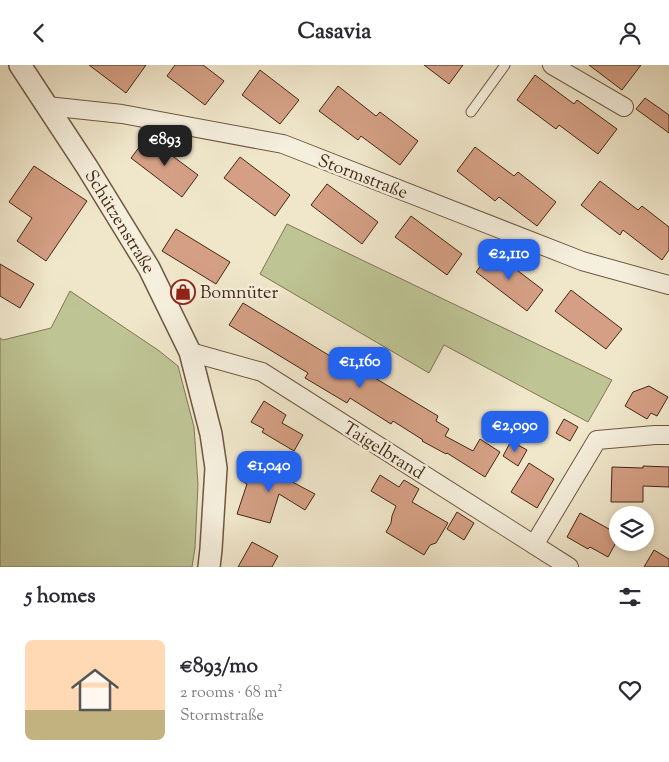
<!DOCTYPE html>
<html lang="en">
<head>
<meta charset="utf-8">
<style>
  :root { --surface:#fff; --page:#f2f2f3; --text:#2b2b33; --muted:#7c7c81; --line:#e1e1e2; --accent:#2563eb }
  body { margin:0; font-family:"Sorts Mill Goudy",serif; background:var(--page); color:var(--text); height:100vh; display:flex; flex-direction:column; font-size:19px; white-space:nowrap }
  * { box-sizing:border-box; margin:0 }
  p { font-size:16px; color:var(--muted) }
  .icon { flex:none; width:28px; height:28px; fill:none; stroke:currentColor; stroke-width:2; stroke-linecap:round; stroke-linejoin:round }
  .map { position:relative; height:502px; overflow:hidden }
  .side { display:flex; flex-direction:column; background:var(--surface); flex:1 }
  .side>* { flex:none }
  .tools { position:absolute; left:609px; top:441px; display:grid; gap:10px }
  .tools a { display:grid; place-items:center; width:45px; height:45px; border-radius:50%; background:var(--surface); box-shadow:0 2px 8px #0003; font-size:25px }
  .price { position:absolute; translate:-50% -42px; padding:0 11px; border-radius:10px; background:var(--accent); color:#fff; font-size:16px; line-height:32px; filter:drop-shadow(0 1px 2px #0008) }
  .price::after { content:''; position:absolute; left:50%; top:30px; width:15px; height:11px; margin-left:-8px; background:inherit; clip-path:polygon(0 0,100% 0,50% 100%) }
  .price.active { background:#222; color:#fff }
  ul { padding:0; list-style:none }
  li { display:flex; align-items:center; gap:15px; height:125px; padding:0 25px }
  li+li { border-top:1px solid var(--line) }
  li span { display:grid; place-items:center; flex:none; width:140px; height:100px; border-radius:8px; color:#555 }
  li>.icon { margin-inline-start:auto }
  span .icon { width:60px; height:60px; fill:#fffc; stroke-width:1 }
  li b { font-size:21px }
  h2 { display:flex; justify-content:space-between; align-items:center; height:60px; padding:0 25px; font-size:21px }
  header { display:flex; justify-content:space-between; align-items:center; height:65px; padding:0 25px; background:var(--surface); font-size:22px; font-weight:700 }
  .map>svg:first-child { display:block }
  .green { fill:#bec494; stroke:#817654 }
  .building { fill:#d49f84; stroke:#442813 }
  .lines { fill:none; stroke-linecap:round; stroke-linejoin:round }
  .service-casing { stroke:#6f5841; stroke-width:11 }
  .minor-casing { stroke:#6f5841; stroke-width:20 }
  .tertiary-casing { stroke:#6f5841; stroke-width:24 }
  .service { stroke:#f5efdd; stroke-width:9 }
  .minor { stroke:#f5efdd; stroke-width:18 }
  .tertiary { stroke:#f5efdd; stroke-width:21 }
  .labels { text-anchor:middle; stroke-width:5; stroke-linejoin:round; paint-order:stroke }
  .street-label { font-size:18px; fill:#442813; stroke:#f5efdd }
  .poi-label { font-size:18px; fill:#442813; stroke:#f5efdd; text-anchor:start }
</style>
</head>
<body>
<header><svg class="icon" aria-label="back" viewBox="0 0 24 24"><path d="M15 5l-7 7 7 7"/></svg>Casavia<svg class="icon" aria-label="person" viewBox="0 0 24 24"><circle cx="12" cy="8" r="4"/><path d="M4 21q1-7 8-7t8 7"/></svg></header>
<div class="map">
<svg width="669" height="502" viewBox="0 0 669 502">
  <rect width="100%" height="100%" fill="#f0e7cb"/>
  <filter id="stains"><feTurbulence type="fractalNoise" baseFrequency=".004" numOctaves="4"/><feColorMatrix values="0 0 0 0 .2 0 0 0 0 .09 0 0 0 0 .02 0 0 0 .5 -.17"/></filter>
  <radialGradient id="worn" r=".72"><stop offset=".6" stop-color="#630" stop-opacity="0"/><stop offset="1" stop-color="#630" stop-opacity=".3"/></radialGradient>
  <path class="green" d="M 287,159 L 612,315 L 588,357 L 444,280 L 429,308 L 260,209 Z
    M 70,226 L 158,285 L 178,301 L 194,362 L 198,419 L 195,483 L 192,502 L 0,502 L 0,273 L 3,275 L 51,263 Z"/>
  <path class="building" d="M 89,0 L 146,0 L 126,28 Z
    M 175,0 L 203,0 L 224,16 L 205,40 L 167,11 Z
    M 424,0 L 463,0 L 449,19 Z
    M 589,0 L 641,0 L 622,25 Z
    M 260,5 L 299,35 L 280,59 L 242,30 Z
    M 535,10 L 574,39 L 577,35 L 617,64 L 598,89 L 559,60 L 556,64 L 517,35 Z
    M 338,21 L 376,51 L 380,47 L 418,76 L 400,100 L 361,71 L 358,75 L 319,46 Z
    M 645,33 L 669,50 L 669,68 L 636,44 Z
    M 147,72 L 198,110 L 182,132 L 131,93 Z
    M 475,82 L 514,111 L 518,107 L 556,137 L 537,161 L 499,132 L 495,136 L 457,106 Z
    M 240,92 L 290,130 L 275,151 L 224,113 Z
    M 34,101 L 87,136 L 46,196 L 17,176 L 32,153 L 9,137 Z
    M 600,116 L 638,145 L 642,141 L 669,162 L 669,185 L 662,195 L 623,165 L 620,170 L 581,140 Z
    M 327,119 L 378,157 L 362,179 L 311,140 Z
    M 411,151 L 462,189 L 447,210 L 395,172 Z
    M 176,164 L 230,197 L 216,219 L 162,186 Z
    M 492,186 L 543,225 L 527,246 L 476,207 Z
    M 0,199 L 34,219 L 20,243 L 0,231 Z
    M 571,225 L 622,264 L 606,284 L 555,246 Z
    M 243,238 L 363,311 L 365,307 L 438,351 L 436,356 L 449,364 L 445,371 L 473,386 L 480,374 L 500,387 L 485,412 L 447,388 L 446,389 L 422,376 L 423,375 L 393,356 L 391,359 L 350,333 L 347,338 L 305,313 L 308,308 L 229,260 Z
    M 649,321 L 668,332 L 657,351 L 651,348 L 647,354 L 625,341 L 633,327 Z
    M 264,336 L 286,350 L 282,358 L 303,370 L 294,386 L 262,367 L 264,364 L 251,357 Z
    M 564,354 L 578,362 L 570,376 L 556,368 Z
    M 511,376 L 527,385 L 518,401 L 503,391 Z
    M 251,395 L 315,429 L 305,445 L 279,429 L 270,458 L 237,449 L 247,419 L 240,415 Z
    M 529,398 L 554,414 L 537,443 L 511,427 Z
    M 643,401 L 669,402 L 669,422 L 643,421 L 643,437 L 611,437 L 612,402 L 643,403 Z
    M 380,410 L 399,422 L 404,415 L 419,424 L 412,437 L 448,458 L 436,478 L 430,480 L 424,490 L 386,467 L 391,458 L 392,451 L 396,441 L 371,426 Z
    M 457,447 L 474,458 L 464,475 L 447,464 Z
    M 580,448 L 618,469 L 618,474 L 608,492 L 590,482 L 588,484 L 567,472 Z
    M 252,477 L 278,491 L 272,502 L 238,502 Z
    M 654,485 L 669,494 L 669,502 L 644,502 Z"/>
  <g class="lines">
    <defs>
      <path id="service" d="M 471,47 L 505,0"/>
      <path id="minor" d="M 552,0 L 624,42
        M 47,41 L 122,49 L 283,79 L 582,196 L 669,220
        M 190,287 L 262,307 L 569,502
        M 534,480 L 597,375 L 655,370 L 669,370"/>
      <g id="tertiary">
        <path id="s1" d="M 20,0 L 87,102 L 149,203 L 190,287 L 211,369 L 216,403 L 211,484 L 209,502"/>
      </g>
    </defs>
    <use href="#service" class="service-casing"/>
    <use href="#minor" class="minor-casing"/>
    <use href="#tertiary" class="tertiary-casing"/>
    <use href="#service" class="service"/>
    <use href="#minor" class="minor"/>
    <use href="#tertiary" class="tertiary"/>
  </g>
  <defs>
    <symbol id="shop-ring" viewBox="-11 -11 22 22"><circle r="9.5" fill="#f5efdd" stroke="#8f2418" stroke-width="1.5"/><path d="M-5-2.5h2.3a2.7 3.5 0 0 1 5.4 0H5L5.5 6h-11ZM-1.5-2.5h3a1.5 2.3 0 0 0-3 0Z" fill="#8f2418"/></symbol>
  </defs>
  <g fill-rule="evenodd">
    <use href="#shop-ring" x="169" y="213" width="28" height="28"/>
  </g>
  <g class="labels">
    <g class="street-label">
      <text transform="translate(363 111) rotate(21)" y="6">Stormstraße</text>
      <text dy="6" stroke="none"><textPath href="#s1" startOffset="186">Schützenstraße</textPath></text>
      <text transform="translate(384 385) rotate(32)" y="6">Taigelbrand</text>
    </g>
    <g class="poi-label">
      <text x="200" y="233">Bomnüter</text>
    </g>
  </g>
  <rect width="100%" height="100%" filter="url(#stains)"/>
  <rect width="100%" height="100%" fill="url(#worn)"/>
</svg>
<div class="tools">
<a><svg class="icon" aria-label="layers" viewBox="0 0 24 24"><path d="M12 4l9 5-9 5-9-5zM3 14l9 5 9-5"/></svg></a>
</div>
<b class="price active" style="left:165px;top:102px">€893</b>
<b class="price" style="left:509px;top:216px">€2,110</b>
<b class="price" style="left:360px;top:324px">€1,160</b>
<b class="price" style="left:515px;top:388px">€2,090</b>
<b class="price" style="left:269px;top:428px">€1,040</b>
</div>
<section class="side">
<h2>5 homes<svg class="icon" aria-label="filters" viewBox="0 0 24 24"><path d="M4 7h16M4 17h16"/><circle cx="9" cy="7" r="2"/><circle cx="15" cy="17" r="2"/></svg></h2>
<ul>
<li><span style="background:linear-gradient(#ffd9b3 70%,#c2b280 0)"><svg class="icon" aria-label="home" viewBox="0 0 24 24"><path d="M3 11l9-7 9 7M6 9v11h12V9"/></svg></span><div><b>€893/mo</b><p>2 rooms · 68 m²</p><p>Stormstraße</p></div><svg class="icon" aria-label="heart" viewBox="0 0 24 24"><path d="M12 20l-8-8c-3-5 5-10 8-4 3-6 11-1 8 4z"/></svg></li>
</ul>
</section>
</body>
</html>
